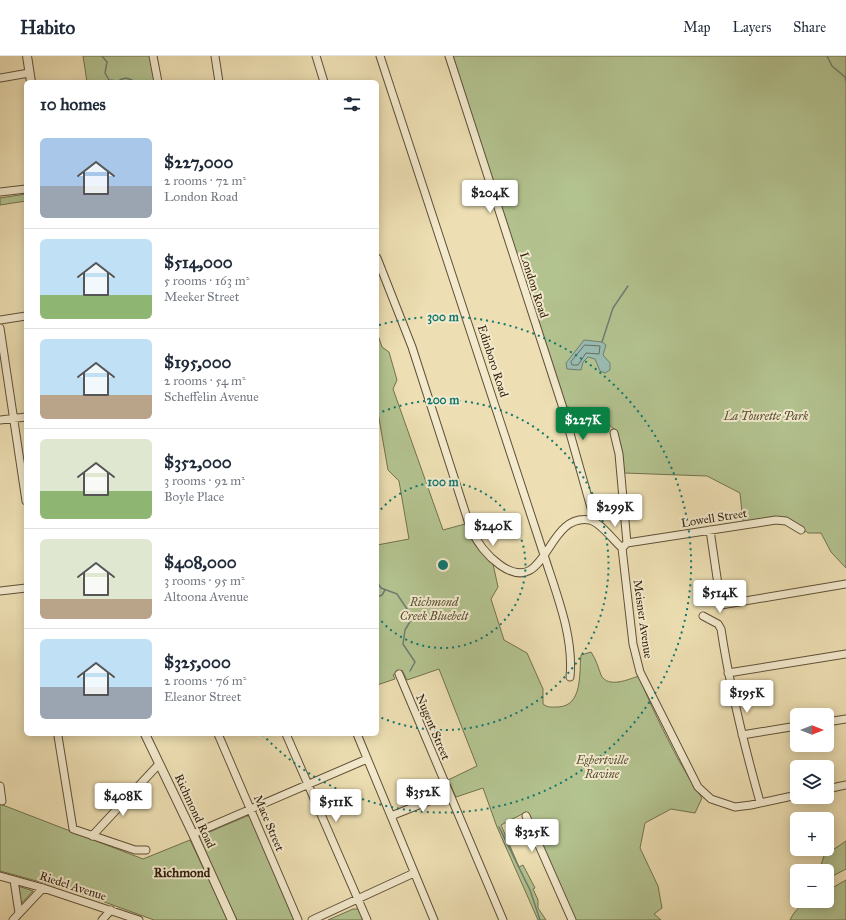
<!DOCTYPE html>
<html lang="en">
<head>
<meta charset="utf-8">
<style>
  :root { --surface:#fff; --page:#f2f2f3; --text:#1f2937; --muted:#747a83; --line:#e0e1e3; --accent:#0b8043 }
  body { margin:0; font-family:"IM FELL Great Primer",serif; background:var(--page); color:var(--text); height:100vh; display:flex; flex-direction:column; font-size:15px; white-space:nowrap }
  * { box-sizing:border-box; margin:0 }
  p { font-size:13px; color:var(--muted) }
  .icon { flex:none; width:22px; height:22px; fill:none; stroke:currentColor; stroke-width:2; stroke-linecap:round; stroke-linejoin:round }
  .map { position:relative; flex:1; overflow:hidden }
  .details { position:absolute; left:24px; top:24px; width:355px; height:656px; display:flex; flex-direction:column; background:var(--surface); border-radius:6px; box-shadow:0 2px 10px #0003 }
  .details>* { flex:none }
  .needle { width:26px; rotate:90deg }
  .buttons { position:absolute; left:790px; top:652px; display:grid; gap:8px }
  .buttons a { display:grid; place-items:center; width:44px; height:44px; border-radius:6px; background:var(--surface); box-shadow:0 2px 10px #0003; font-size:20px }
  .price { position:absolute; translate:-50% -34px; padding:0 9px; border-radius:4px; background:#fff; color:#222; font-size:13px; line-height:26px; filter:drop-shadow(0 1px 2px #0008) }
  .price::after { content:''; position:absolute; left:50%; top:24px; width:12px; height:9px; margin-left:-6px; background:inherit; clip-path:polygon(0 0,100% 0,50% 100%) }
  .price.selected { background:var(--accent); color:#fff }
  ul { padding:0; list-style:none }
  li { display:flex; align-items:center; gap:12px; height:100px; padding:0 16px }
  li+li { border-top:1px solid var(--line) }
  li span { display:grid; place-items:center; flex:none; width:112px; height:80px; border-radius:6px; color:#555 }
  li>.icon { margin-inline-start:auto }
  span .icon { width:48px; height:48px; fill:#fffc; stroke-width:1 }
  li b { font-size:17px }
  h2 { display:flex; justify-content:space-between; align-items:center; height:48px; padding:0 16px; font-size:17px }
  header { display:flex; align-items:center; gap:24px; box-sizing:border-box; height:56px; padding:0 20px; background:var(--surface); border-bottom:1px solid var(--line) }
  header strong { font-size:19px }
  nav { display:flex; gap:22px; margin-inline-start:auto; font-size:14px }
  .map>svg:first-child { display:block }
  .green { fill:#b3c390; stroke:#72724e }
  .water { fill:#9abcb2; stroke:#707e70 }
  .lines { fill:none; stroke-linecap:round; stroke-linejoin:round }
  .shore { stroke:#666e5f; stroke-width:1 }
  .stream { stroke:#707e70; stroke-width:1.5 }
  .minor-casing { stroke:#615036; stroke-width:9 }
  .tertiary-casing { stroke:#615036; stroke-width:10 }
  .minor { stroke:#f3eace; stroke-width:7 }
  .tertiary { stroke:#f3eace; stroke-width:8 }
  .ring { fill:none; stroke:#0f766e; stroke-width:2; stroke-dasharray:2 4 }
  .labels { text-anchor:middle; stroke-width:4; stroke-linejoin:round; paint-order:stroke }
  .street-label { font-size:12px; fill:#32200c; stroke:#f3eace }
  .park-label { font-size:12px; font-style:italic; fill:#595134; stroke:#f3eace }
  .neighbourhood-label { font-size:13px; font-weight:bold; fill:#32200c; stroke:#f3eace }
  .centre { fill:#0f766e; stroke:#f3eace; stroke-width:2 }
  .ring-label { font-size:12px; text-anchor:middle; font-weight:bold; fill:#0f766e; stroke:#f3eace; stroke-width:4; stroke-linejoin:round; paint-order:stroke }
</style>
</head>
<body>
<header>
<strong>Habito</strong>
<nav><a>Map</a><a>Layers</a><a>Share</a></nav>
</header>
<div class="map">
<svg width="846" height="864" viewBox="0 0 846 864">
  <rect width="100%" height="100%" fill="#eddfb3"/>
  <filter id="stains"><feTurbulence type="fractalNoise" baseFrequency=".005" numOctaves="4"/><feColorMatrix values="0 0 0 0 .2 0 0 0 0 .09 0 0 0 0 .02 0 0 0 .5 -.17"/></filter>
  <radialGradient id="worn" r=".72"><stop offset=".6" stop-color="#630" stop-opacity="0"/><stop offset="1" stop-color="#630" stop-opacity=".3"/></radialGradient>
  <path class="green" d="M 83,0 L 150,0 L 155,26 L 87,26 Z
    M 453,0 L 846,0 L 846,512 L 831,496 L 821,477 L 808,477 L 790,464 L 743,466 L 740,437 L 707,420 L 624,417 C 623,404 623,387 615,375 C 608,363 578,354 565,350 Z
    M 26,138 L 26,145 L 0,149 L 0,142 Z
    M 377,276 L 382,291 L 389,296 L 397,324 L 393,333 L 443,474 L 465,468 L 475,489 L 493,508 L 498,531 L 491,543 L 504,584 L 527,597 L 543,633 L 543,648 C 548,652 552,651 558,651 C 583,650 579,617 581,599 L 591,596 C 596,603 598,611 601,619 C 608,633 629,623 639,620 C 650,649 664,676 678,703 C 686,716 693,730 702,742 L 695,757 L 671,753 L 645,767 L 640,792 L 658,830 L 662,852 L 654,858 L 661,864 L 575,864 L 526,756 L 501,769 L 519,811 L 523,809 L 535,832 L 533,833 L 538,844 L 538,852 L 546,864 L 538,864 L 497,771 L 483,732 L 456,741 L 448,724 L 477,710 L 439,613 L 407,624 L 402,614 L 393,619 L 395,623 L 377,629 L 377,489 L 409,483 L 399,425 L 388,414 L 377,351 Z
    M 0,748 L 143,803 L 190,784 L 228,864 L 154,864 L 77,836 L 0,815 Z
    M 247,760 L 250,760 L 296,864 L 237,864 L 200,784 L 200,780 Z
    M 846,785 L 846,813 L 827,823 L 827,815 L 819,815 L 824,800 Z
    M 846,824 L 846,864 L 790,864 C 798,847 810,845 827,845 L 827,835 Z
    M 18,830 L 33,835 L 21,848 L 20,848 Z
    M 353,853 L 358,853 L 364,864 L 328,864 Z"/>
  <path class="water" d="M 584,284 L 602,286 L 606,289 L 603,299 L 610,307 L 610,314 L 605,317 L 600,315 L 595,303 L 588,301 L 583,306 L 581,314 L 567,313 L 566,307 Z"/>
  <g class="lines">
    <path class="shore" d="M 585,289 L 600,290 L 599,298 L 586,297 L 578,309 L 572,309 L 571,306 Z"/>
    <path class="stream" d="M 102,0 L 107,6 L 105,17 L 109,24 L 118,25 C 125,20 129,23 136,26
      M 827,0 L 832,10 L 845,21 L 846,25
      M 602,286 L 613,252 L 628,230
      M 377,526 L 381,532 L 397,538 L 411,559 L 411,564 L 405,574 L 403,588 L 415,606 L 410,615
      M 377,541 L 382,539 L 385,534
      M 499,771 L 530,834 L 540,864"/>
    <defs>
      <path id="minor" d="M 153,0 L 158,26
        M 215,0 L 219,26
        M 316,0 L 324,26
        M 380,0 L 544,499 C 556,537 574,580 570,621
        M 449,0 L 562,349 L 595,466
        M 0,22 L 29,17
        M 0,136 L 26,133
        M 377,202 L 412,291 L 470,471 C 477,487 486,499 500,509 C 548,543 545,456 590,464 C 601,467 613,484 622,492
        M 0,264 L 26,260
        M 0,272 L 26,445
        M 0,364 L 26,361
        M 614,377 L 619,398 L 627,487 L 622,492 L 633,588 L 640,616 L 698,731 L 711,743 L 735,751 L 751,749 L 797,739
        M 710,474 L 721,549 L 846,528
        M 627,487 L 776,464 L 786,465 L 801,474
        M 0,535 L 26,532
        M 703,560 L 718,568 L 721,573 C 730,632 744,689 760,746
        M 728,617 L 846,598
        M 399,618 L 503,864
        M 827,666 L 846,663
        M 218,678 L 298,864
        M 286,678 L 367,864
        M 357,678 L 434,864
        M 742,679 L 797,670
        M 58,680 L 73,773 L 135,794 L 146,794
        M 0,730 L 2,745
        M 827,733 L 846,729
        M 391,760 L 449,737
        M 526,760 L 572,864
        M 193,778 L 367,703
        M 92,780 L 159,708
        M 0,820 L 43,832 L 139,864
        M 14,824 L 19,857
        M 13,864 L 43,832
        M 102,864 L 111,854
        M 312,864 L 414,817"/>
      <path id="tertiary" d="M 27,0 L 31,26
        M 145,678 L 193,778 L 232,864"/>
    </defs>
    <use href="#minor" class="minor-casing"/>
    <use href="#tertiary" class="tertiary-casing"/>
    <use href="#minor" class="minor"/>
    <use href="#tertiary" class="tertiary"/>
  </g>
  <g class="ring">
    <path d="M377 458A83 83 0 1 1 377 560"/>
    <path d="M377 358A165 165 0 1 1 377 660"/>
    <path d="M379 269A248 248 0 1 1 262 678"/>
  </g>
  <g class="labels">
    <g class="street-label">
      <text transform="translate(534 229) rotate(72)" y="4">London Road</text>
      <text transform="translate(493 305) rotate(72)" y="4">Edinboro Road</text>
      <text transform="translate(714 462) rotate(-9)" y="4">Lowell Street</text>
      <text transform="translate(643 563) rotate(82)" y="4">Meisner Avenue</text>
      <text transform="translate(433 671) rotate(67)" y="4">Nugent Street</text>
      <text transform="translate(195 755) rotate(65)" y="4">Richmond Road</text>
      <text transform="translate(269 767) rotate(67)" y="4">Mace Street</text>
      <text transform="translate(73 830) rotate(18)" y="4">Riedel Avenue</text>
    </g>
    <g class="park-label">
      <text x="766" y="364">La Tourette Park</text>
      <text x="434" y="550">Richmond<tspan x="434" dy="14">Creek Bluebelt</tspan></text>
      <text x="602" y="708">Egbertville<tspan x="602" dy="14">Ravine</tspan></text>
    </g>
    <g class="neighbourhood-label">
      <text x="182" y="821">Richmond</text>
    </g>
  </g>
  <circle cx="443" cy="509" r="6" class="centre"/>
  <g class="ring-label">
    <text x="443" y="265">300 m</text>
    <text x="443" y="348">200 m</text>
    <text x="443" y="430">100 m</text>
  </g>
  <rect width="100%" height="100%" filter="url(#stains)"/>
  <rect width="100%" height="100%" fill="url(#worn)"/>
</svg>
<div class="buttons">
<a><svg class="needle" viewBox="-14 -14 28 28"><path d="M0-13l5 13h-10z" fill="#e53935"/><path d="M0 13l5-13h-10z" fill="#747a83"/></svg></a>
<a><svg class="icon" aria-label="layers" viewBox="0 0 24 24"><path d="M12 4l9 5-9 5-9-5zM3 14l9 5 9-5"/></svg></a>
<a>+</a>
<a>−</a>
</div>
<b class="price" style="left:490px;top:158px">$204K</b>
<b class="price selected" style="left:583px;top:385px">$227K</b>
<b class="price" style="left:615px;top:472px">$299K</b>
<b class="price" style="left:493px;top:491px">$240K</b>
<b class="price" style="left:720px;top:558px">$514K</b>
<b class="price" style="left:747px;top:658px">$195K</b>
<b class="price" style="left:423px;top:757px">$352K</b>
<b class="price" style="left:123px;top:761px">$408K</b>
<b class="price" style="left:336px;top:767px">$511K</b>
<b class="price" style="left:532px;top:797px">$325K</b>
<section class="details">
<h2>10 homes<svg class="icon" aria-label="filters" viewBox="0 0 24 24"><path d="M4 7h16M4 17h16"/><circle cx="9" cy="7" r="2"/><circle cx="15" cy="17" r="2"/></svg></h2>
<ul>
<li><span style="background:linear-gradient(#a9c7e8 60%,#9aa5b1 0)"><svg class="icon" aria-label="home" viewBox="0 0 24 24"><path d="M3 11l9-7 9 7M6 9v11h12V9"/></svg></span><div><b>$227,000</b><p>2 rooms · 72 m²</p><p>London Road</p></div></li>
<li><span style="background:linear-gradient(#bfe0f5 70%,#8fb573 0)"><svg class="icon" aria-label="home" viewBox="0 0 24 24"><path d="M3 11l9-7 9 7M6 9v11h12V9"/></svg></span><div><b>$514,000</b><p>5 rooms · 163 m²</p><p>Meeker Street</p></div></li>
<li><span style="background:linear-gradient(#bfe0f5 70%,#b9a48a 0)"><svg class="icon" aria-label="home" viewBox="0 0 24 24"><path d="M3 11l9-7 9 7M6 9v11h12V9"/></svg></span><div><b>$195,000</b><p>2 rooms · 54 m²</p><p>Scheffelin Avenue</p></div></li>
<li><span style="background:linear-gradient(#dfe7d0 65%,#8fb573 0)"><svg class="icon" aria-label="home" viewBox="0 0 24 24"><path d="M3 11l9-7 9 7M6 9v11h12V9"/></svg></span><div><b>$352,000</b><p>3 rooms · 92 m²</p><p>Boyle Place</p></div></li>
<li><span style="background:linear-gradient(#dfe7d0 75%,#b9a48a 0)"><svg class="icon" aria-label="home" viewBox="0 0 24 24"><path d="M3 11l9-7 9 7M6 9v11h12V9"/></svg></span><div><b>$408,000</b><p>3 rooms · 95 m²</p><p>Altoona Avenue</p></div></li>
<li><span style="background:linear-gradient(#bfe0f5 60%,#9aa5b1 0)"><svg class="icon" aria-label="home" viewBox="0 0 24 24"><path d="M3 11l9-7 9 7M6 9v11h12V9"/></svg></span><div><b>$325,000</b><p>2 rooms · 76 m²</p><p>Eleanor Street</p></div></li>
</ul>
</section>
</div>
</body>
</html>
